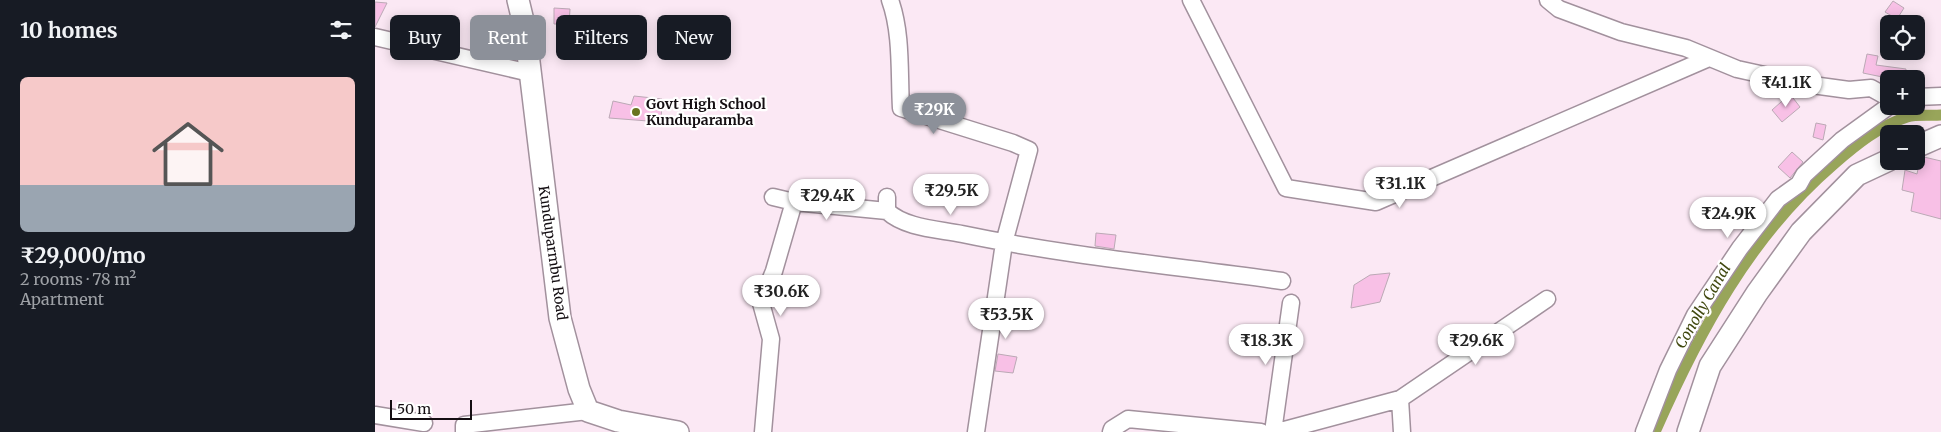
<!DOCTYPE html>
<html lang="en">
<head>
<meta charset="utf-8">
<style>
  :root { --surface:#171b24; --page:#242831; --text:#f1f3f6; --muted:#9ea1a6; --line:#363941; --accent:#8c9099 }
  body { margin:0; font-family:Merriweather,serif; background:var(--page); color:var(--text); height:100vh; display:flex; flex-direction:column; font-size:19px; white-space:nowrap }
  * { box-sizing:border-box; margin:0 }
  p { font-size:16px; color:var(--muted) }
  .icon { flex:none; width:28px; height:28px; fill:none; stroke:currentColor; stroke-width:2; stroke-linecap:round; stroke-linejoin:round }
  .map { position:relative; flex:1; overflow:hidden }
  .details { display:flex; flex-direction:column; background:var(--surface); width:375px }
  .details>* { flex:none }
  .guide { position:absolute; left:15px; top:15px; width:475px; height:45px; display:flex; gap:10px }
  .buttons { position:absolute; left:1505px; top:15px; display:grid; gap:10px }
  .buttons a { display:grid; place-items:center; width:45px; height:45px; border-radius:8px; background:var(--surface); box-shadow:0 2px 12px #0003; font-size:25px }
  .scale { position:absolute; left:15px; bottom:12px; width:82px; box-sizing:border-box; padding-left:5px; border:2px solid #140e12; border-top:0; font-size:14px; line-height:18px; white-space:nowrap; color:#140e12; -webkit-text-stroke:4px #fff; paint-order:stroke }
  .price { position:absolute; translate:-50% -42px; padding:0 11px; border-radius:18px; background:#fff; color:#222; font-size:16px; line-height:32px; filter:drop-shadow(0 1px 2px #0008) }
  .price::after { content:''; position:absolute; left:50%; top:30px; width:15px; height:11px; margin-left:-8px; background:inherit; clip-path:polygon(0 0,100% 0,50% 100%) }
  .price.on { background:var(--accent); color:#fff }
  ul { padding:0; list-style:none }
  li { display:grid; align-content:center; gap:10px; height:265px; padding:0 20px }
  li+li { border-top:1px solid var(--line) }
  li span { display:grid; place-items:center; height:155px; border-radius:8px; color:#555 }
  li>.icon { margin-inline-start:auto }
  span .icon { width:90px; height:90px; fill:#fffc; stroke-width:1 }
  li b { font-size:21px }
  h2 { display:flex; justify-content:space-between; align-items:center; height:60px; padding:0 20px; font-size:21px }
  .chip { padding:0 18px; border-radius:8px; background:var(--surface); box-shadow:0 2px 12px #0003; font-size:18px; line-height:45px }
  .chip.on { background:var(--accent); color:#fff }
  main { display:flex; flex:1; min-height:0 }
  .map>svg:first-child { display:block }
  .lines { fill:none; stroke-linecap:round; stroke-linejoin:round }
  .canal { stroke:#98a55a; stroke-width:11 }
  .building { fill:#f8c0e6; stroke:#bba9b5 }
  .minor-casing { stroke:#a2919d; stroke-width:19 }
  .major-casing { stroke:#a2919d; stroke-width:24 }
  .minor { stroke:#fff; stroke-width:16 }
  .major { stroke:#fff; stroke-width:21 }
  .poi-dot { fill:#68741f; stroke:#fff; stroke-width:2 }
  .labels { text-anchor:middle; stroke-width:4.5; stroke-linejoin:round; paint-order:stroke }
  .poi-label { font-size:14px; font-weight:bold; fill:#140e12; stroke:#fff; text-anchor:start }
  .street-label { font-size:14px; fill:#140e12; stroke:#fff }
  .water-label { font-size:15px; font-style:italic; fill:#414910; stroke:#fff }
</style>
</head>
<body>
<main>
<section class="details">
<h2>10 homes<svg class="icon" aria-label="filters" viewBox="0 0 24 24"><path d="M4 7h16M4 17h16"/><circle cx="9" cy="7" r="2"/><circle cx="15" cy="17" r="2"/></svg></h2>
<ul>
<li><span style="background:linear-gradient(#f6c9c9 70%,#9aa5b1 0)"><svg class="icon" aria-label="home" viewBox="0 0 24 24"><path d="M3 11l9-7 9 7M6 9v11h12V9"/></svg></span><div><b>₹29,000/mo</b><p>2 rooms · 78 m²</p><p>Apartment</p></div></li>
</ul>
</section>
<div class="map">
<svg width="1566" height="432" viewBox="0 0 1566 432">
  <rect width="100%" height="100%" fill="#fbe8f4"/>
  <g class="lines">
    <path class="canal" d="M 1280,432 C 1324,332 1375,236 1459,164 C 1481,145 1504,126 1532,117 C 1542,114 1556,116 1566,115"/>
  </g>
  <path class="building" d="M 1518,1 L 1529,8 L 1522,19 L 1510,12 Z
    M 0,2 L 12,3 L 0,27 Z
    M 179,8 L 195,9 L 194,24 L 179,24 Z
    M 1492,54 L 1503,56 L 1501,65 L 1531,69 L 1530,79 L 1517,79 L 1488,73 Z
    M 1415,94 L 1425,107 L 1407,122 L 1397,110 Z
    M 259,96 L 287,99 L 286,122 L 234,118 L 238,101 L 256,105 Z
    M 1441,123 L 1451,125 L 1448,140 L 1438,137 Z
    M 1417,152 L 1428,162 L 1415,178 L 1403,167 Z
    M 1549,157 L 1566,161 L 1566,219 L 1536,211 L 1539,193 L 1527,190 L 1530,170 L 1542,174 L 1545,159 Z
    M 721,233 L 741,235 L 739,249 L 720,246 Z
    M 1015,273 L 1005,302 L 976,308 L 979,285 L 995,275 Z
    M 623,354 L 642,357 L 638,373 L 620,371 Z"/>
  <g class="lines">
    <defs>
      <path id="minor" d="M 515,0 C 527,33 524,73 526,108 L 638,143 L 654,150 L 629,243 L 601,432
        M 816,0 L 911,188 L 1001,202 L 1334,58
        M 1173,0 L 1184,9 L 1246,32 L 1311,48 L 1362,69 L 1430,84 L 1474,90 L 1496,88 L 1514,98
        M 0,37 L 155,73
        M 1541,97 L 1566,96
        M 398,197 L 419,202 L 512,211
        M 512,197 L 512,211 C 530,228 562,229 587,234 C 692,256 800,266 907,281
        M 0,415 L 49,423
        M 89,432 L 89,425 L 213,411
        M 388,432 L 396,339 L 386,303 L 399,271 L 419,202
        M 736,432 L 737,429 L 753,419 L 886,432
        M 898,432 L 916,303
        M 902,432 L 1025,399
        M 1027,432 L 1025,399 L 1172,299
        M 1269,432 L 1293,370 L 1320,315 L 1365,248 L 1403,199 L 1424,184 L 1429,175 L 1467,140 L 1514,106"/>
      <path id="major" d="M 143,0 L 150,29 L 185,318 L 204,389 L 213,411 L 243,421 L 303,432
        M 1541,147 L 1566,136
        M 1313,432 L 1335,366 L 1382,293 L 1426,232 L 1482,175 L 1514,160"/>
    </defs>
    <use href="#minor" class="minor-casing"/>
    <use href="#major" class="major-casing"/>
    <use href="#minor" class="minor"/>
    <use href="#major" class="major"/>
  </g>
  <circle class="poi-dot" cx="261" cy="112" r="5"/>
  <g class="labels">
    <g class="poi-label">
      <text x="271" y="109">Govt High School<tspan x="271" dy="16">Kunduparamba</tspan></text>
    </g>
    <g class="street-label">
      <text transform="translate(178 253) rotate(82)" y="5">Kunduparmbu Road</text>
    </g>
    <g class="water-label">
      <text transform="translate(1328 306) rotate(-60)" y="5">Conolly Canal</text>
    </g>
  </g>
</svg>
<div class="buttons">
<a><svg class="icon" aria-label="locate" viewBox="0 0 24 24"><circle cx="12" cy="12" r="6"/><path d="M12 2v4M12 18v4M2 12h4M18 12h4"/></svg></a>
<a>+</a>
<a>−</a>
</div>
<div class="scale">50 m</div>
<b class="price" style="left:1411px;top:108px">₹41.1K</b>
<b class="price on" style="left:559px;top:135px">₹29K</b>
<b class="price" style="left:1025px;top:209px">₹31.1K</b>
<b class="price" style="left:576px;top:216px">₹29.5K</b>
<b class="price" style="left:452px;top:221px">₹29.4K</b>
<b class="price" style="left:1353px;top:239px">₹24.9K</b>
<b class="price" style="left:406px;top:317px">₹30.6K</b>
<b class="price" style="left:631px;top:340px">₹53.5K</b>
<b class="price" style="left:891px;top:366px">₹18.3K</b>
<b class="price" style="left:1101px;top:366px">₹29.6K</b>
<div class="guide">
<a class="chip">Buy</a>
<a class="chip on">Rent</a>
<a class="chip">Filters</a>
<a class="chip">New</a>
</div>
</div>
</main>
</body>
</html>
